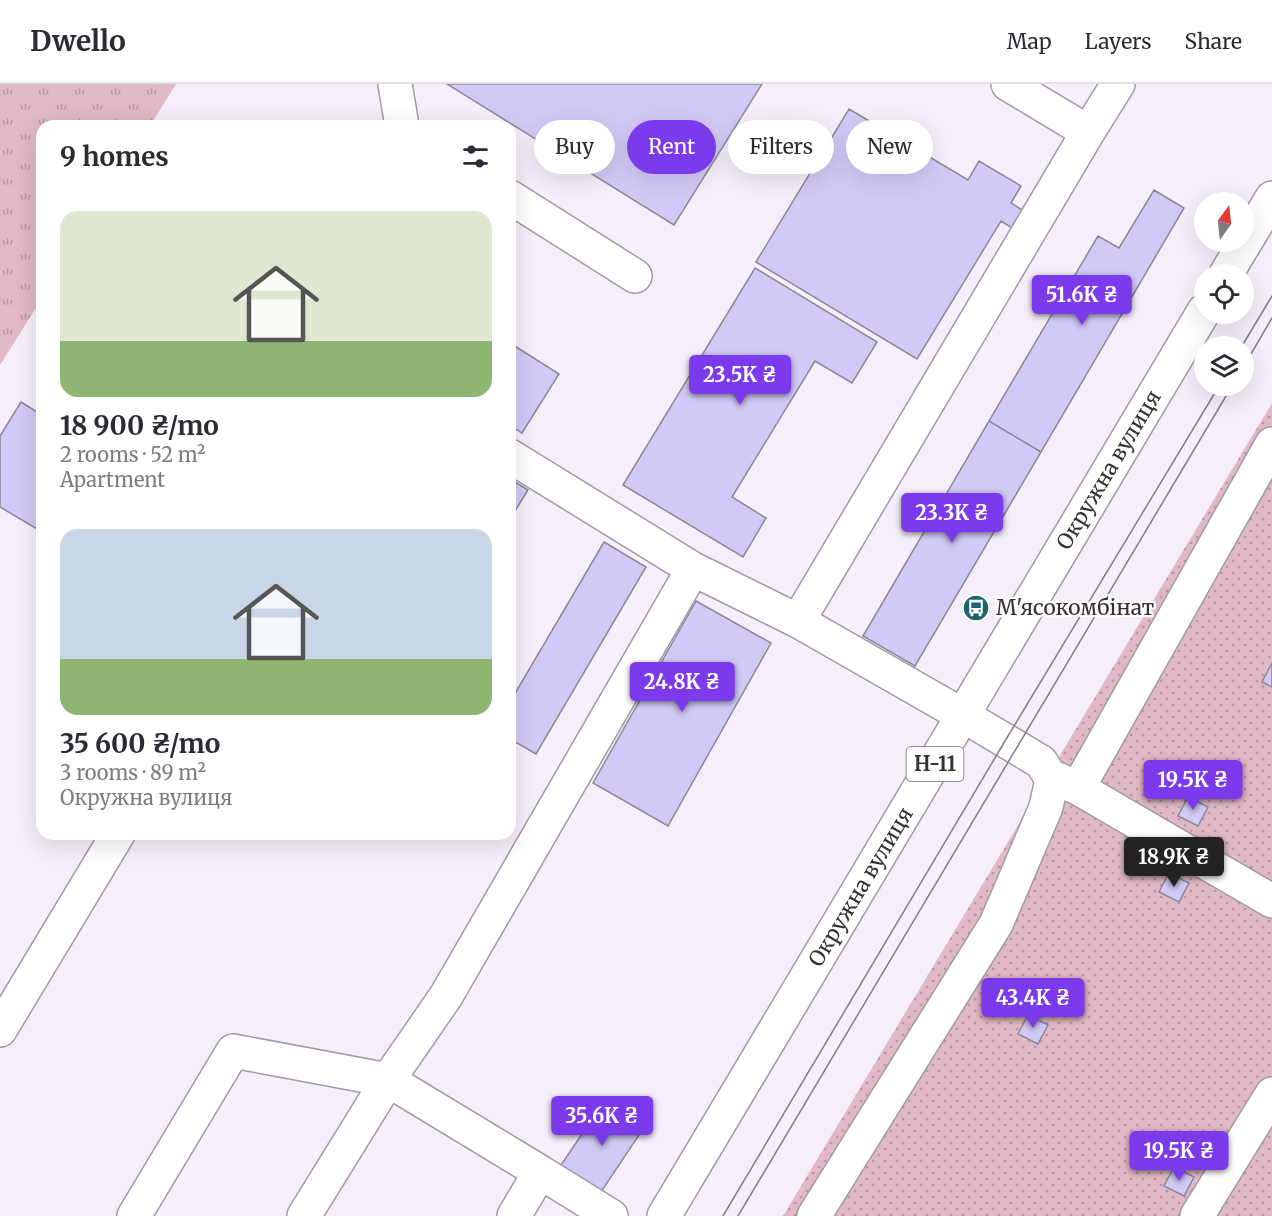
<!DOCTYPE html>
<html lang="en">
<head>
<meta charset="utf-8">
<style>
  :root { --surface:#fff; --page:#f2f2f3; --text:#2b2b33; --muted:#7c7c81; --line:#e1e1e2; --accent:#7c3aed }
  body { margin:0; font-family:Merriweather,serif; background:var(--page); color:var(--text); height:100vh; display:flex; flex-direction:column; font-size:22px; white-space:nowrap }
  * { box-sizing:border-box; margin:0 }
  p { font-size:20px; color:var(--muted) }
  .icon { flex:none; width:33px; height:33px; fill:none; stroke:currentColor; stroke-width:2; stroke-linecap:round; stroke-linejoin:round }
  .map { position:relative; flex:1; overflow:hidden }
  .sheet { position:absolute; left:36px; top:36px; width:480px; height:720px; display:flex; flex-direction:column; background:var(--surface); border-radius:18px; box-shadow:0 6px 24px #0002 }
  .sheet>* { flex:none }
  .guide { position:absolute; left:534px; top:36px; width:570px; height:54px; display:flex; gap:12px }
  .needle { width:39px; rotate:15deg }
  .controls { position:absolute; left:1194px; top:108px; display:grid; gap:12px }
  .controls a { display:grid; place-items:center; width:60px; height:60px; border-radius:50%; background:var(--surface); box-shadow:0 6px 24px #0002; font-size:30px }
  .price { position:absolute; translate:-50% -51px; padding:0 14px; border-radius:6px; background:var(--accent); color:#fff; font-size:20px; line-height:39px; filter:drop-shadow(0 2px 3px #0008) }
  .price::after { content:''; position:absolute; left:50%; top:36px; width:18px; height:14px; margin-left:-9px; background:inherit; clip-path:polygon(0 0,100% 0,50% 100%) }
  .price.on { background:#222; color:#fff }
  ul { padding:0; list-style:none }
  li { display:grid; align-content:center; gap:12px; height:318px; padding:0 24px }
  li span { display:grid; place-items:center; height:186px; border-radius:18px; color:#555 }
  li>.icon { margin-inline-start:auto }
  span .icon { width:108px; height:108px; fill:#fffc; stroke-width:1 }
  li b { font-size:26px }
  h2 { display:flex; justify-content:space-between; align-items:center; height:72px; padding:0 24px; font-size:26px }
  .tag { padding:0 21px; border-radius:27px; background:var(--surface); box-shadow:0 6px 24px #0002; font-size:21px; line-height:54px }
  .tag.on { background:var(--accent); color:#fff }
  header { display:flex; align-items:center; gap:36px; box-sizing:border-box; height:84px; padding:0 30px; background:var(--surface); border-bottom:2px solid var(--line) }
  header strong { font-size:28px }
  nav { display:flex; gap:33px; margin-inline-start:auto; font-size:21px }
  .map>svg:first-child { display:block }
  .grass { fill:url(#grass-tufts) }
  .garden { fill:url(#garden-dots) }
  .building { fill:#d2caf6; stroke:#8a8894; stroke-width:1.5 }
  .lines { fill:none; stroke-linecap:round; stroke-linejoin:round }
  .minor-casing { stroke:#a19aa5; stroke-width:36 }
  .major-casing { stroke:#a19aa5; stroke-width:36 }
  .minor { stroke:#fff; stroke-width:33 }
  .major { stroke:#fff; stroke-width:33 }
  .tram { stroke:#837e85; stroke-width:1.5 }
  .labels { text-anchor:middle; stroke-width:4.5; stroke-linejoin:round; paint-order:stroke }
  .shield { fill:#fff; stroke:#727072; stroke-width:1.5 }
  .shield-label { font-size:20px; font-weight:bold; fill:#353236 }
  .street-label { font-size:21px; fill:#353236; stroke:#fff }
  .poi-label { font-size:21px; fill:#353236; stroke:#fff; text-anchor:start }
</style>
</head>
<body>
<header>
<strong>Dwello</strong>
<nav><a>Map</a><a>Layers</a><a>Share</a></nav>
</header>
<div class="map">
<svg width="1272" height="1132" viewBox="0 0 1272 1132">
  <defs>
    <pattern id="grass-tufts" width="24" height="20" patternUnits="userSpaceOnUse" patternTransform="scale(1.5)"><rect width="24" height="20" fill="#e1b8c5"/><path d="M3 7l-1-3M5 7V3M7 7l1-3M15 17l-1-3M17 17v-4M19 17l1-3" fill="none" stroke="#b796a1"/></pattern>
    <pattern id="garden-dots" width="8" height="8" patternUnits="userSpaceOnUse" patternTransform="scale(1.5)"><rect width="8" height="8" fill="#e1b8c5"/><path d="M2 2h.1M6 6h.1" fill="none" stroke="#b796a1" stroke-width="1.8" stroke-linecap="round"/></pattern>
  </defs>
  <rect width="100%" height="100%" fill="#f6eefa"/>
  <path class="grass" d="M 0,0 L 176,0 L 150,42 L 42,42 L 42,214 L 0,281 Z"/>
  <path class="garden" d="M 1272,319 L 1272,1132 L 783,1132 Z"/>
  <path class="building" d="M 447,0 L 762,0 L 674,141 Z
    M 849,25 L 968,96 L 979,77 L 1021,102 L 1011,119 L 1033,133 L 1022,150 L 1001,137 L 917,275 L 756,178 Z
    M 1154,106 L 1184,124 L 1041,368 L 989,337 L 1098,152 L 1119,164 Z
    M 755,184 L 877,258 L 852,299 L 815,277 L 732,413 L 766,434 L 743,473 L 623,401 Z
    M 510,259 L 559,290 L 522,349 L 510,341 Z
    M 21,318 L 42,331 L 42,448 L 0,423 L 0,352 Z
    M 989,337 L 1041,368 L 915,582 L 863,552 Z
    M 510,395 L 528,406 L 510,435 Z
    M 604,458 L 646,483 L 536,670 L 510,655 L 510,618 Z
    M 696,517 L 771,559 L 668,742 L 593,699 Z
    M 1272,579 L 1272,603 L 1262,598 Z
    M 1188,713 L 1208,723 L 1198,742 L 1178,732 Z
    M 1169,789 L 1189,799 L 1179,818 L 1159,808 Z
    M 1028,931 L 1048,941 L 1038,960 L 1018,950 Z
    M 603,1019 L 643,1045 L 601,1108 L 561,1081 Z
    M 1191,1054 L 1211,1064 L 1202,1083 L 1182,1073 Z
    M 1174,1083 L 1194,1093 L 1184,1112 L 1164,1102 Z"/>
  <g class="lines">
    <defs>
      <path id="minor" d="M 395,0 L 402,42
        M 1088,48 L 1118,0
        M 510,113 L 635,192
        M 510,372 L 693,485
        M 798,537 L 1088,48 L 1008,0
        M 1057,695 L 1078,704 L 1272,817
        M 1078,704 L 1272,360
        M 0,946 L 118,750
        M 540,1088 L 611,1132
        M 134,1132 L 233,967 L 388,996 L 540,1088 L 514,1132
        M 304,1132 L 388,996 L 446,912 L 693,485 L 798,537 L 964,632 L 1041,678 L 1050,692 L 1051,700 L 1046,723 L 996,840 L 814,1132
        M 1197,1132 L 1272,1010"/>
      <path id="major" d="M 1226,190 L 1272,114
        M 664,1132 L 1204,227"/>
    </defs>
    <use href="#minor" class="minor-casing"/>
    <use href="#major" class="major-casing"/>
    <use href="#minor" class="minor"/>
    <use href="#major" class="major"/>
    <path class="tram" d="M 1242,262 L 1272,212
      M 1244,282 L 1272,234
      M 723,1132 L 1005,657 L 1219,302
      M 738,1132 L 1232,302"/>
  </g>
  <defs>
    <symbol id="bus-disc" viewBox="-11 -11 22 22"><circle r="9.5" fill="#1a6570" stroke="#fff"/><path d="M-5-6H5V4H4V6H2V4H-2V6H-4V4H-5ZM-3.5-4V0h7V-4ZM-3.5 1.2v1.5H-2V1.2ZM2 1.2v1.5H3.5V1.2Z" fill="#fff"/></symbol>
  </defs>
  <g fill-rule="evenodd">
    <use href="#bus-disc" x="961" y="509" width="30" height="30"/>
  </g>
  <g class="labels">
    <rect class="shield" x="906.5" y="663" width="57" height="34" rx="4.5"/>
    <g class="shield-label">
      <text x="935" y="687">Н-11</text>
    </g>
    <g class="street-label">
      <text transform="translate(1109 386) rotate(-59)" y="7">Окружна вулиця</text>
      <text transform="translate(861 803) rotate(-59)" y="7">Окружна вулиця</text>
    </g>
    <g class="poi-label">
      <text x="996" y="531">М'ясокомбінат</text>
    </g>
  </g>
</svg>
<div class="controls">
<a><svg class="needle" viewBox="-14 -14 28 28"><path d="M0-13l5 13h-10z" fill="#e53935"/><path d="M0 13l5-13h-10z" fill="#7c7c81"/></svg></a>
<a><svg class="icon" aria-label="locate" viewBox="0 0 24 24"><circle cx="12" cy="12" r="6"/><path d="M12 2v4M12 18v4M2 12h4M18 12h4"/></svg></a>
<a><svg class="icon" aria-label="layers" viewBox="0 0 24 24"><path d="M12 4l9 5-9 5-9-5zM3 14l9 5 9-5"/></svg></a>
</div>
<b class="price" style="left:1082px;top:242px">51.6K ₴</b>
<b class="price" style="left:740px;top:322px">23.5K ₴</b>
<b class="price" style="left:952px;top:460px">23.3K ₴</b>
<b class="price" style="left:682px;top:629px">24.8K ₴</b>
<b class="price" style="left:1193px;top:727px">19.5K ₴</b>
<b class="price on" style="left:1174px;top:804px">18.9K ₴</b>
<b class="price" style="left:1033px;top:945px">43.4K ₴</b>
<b class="price" style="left:602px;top:1063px">35.6K ₴</b>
<b class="price" style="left:1179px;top:1098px">19.5K ₴</b>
<div class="guide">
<a class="tag">Buy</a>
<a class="tag on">Rent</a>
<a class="tag">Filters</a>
<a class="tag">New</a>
</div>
<section class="sheet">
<h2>9 homes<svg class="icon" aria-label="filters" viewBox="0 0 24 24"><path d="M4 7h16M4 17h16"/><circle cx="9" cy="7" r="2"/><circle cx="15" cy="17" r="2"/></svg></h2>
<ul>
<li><span style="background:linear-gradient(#dfe7d0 70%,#8fb573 0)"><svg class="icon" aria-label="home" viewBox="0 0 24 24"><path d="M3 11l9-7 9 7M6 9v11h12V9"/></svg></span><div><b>18 900 ₴/mo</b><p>2 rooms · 52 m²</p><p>Apartment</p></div></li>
<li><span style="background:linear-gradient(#c9d6e8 70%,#8fb573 0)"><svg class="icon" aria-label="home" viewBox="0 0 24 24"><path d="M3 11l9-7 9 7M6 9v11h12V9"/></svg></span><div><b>35 600 ₴/mo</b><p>3 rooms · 89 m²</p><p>Окружна вулиця</p></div></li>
</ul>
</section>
</div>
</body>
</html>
